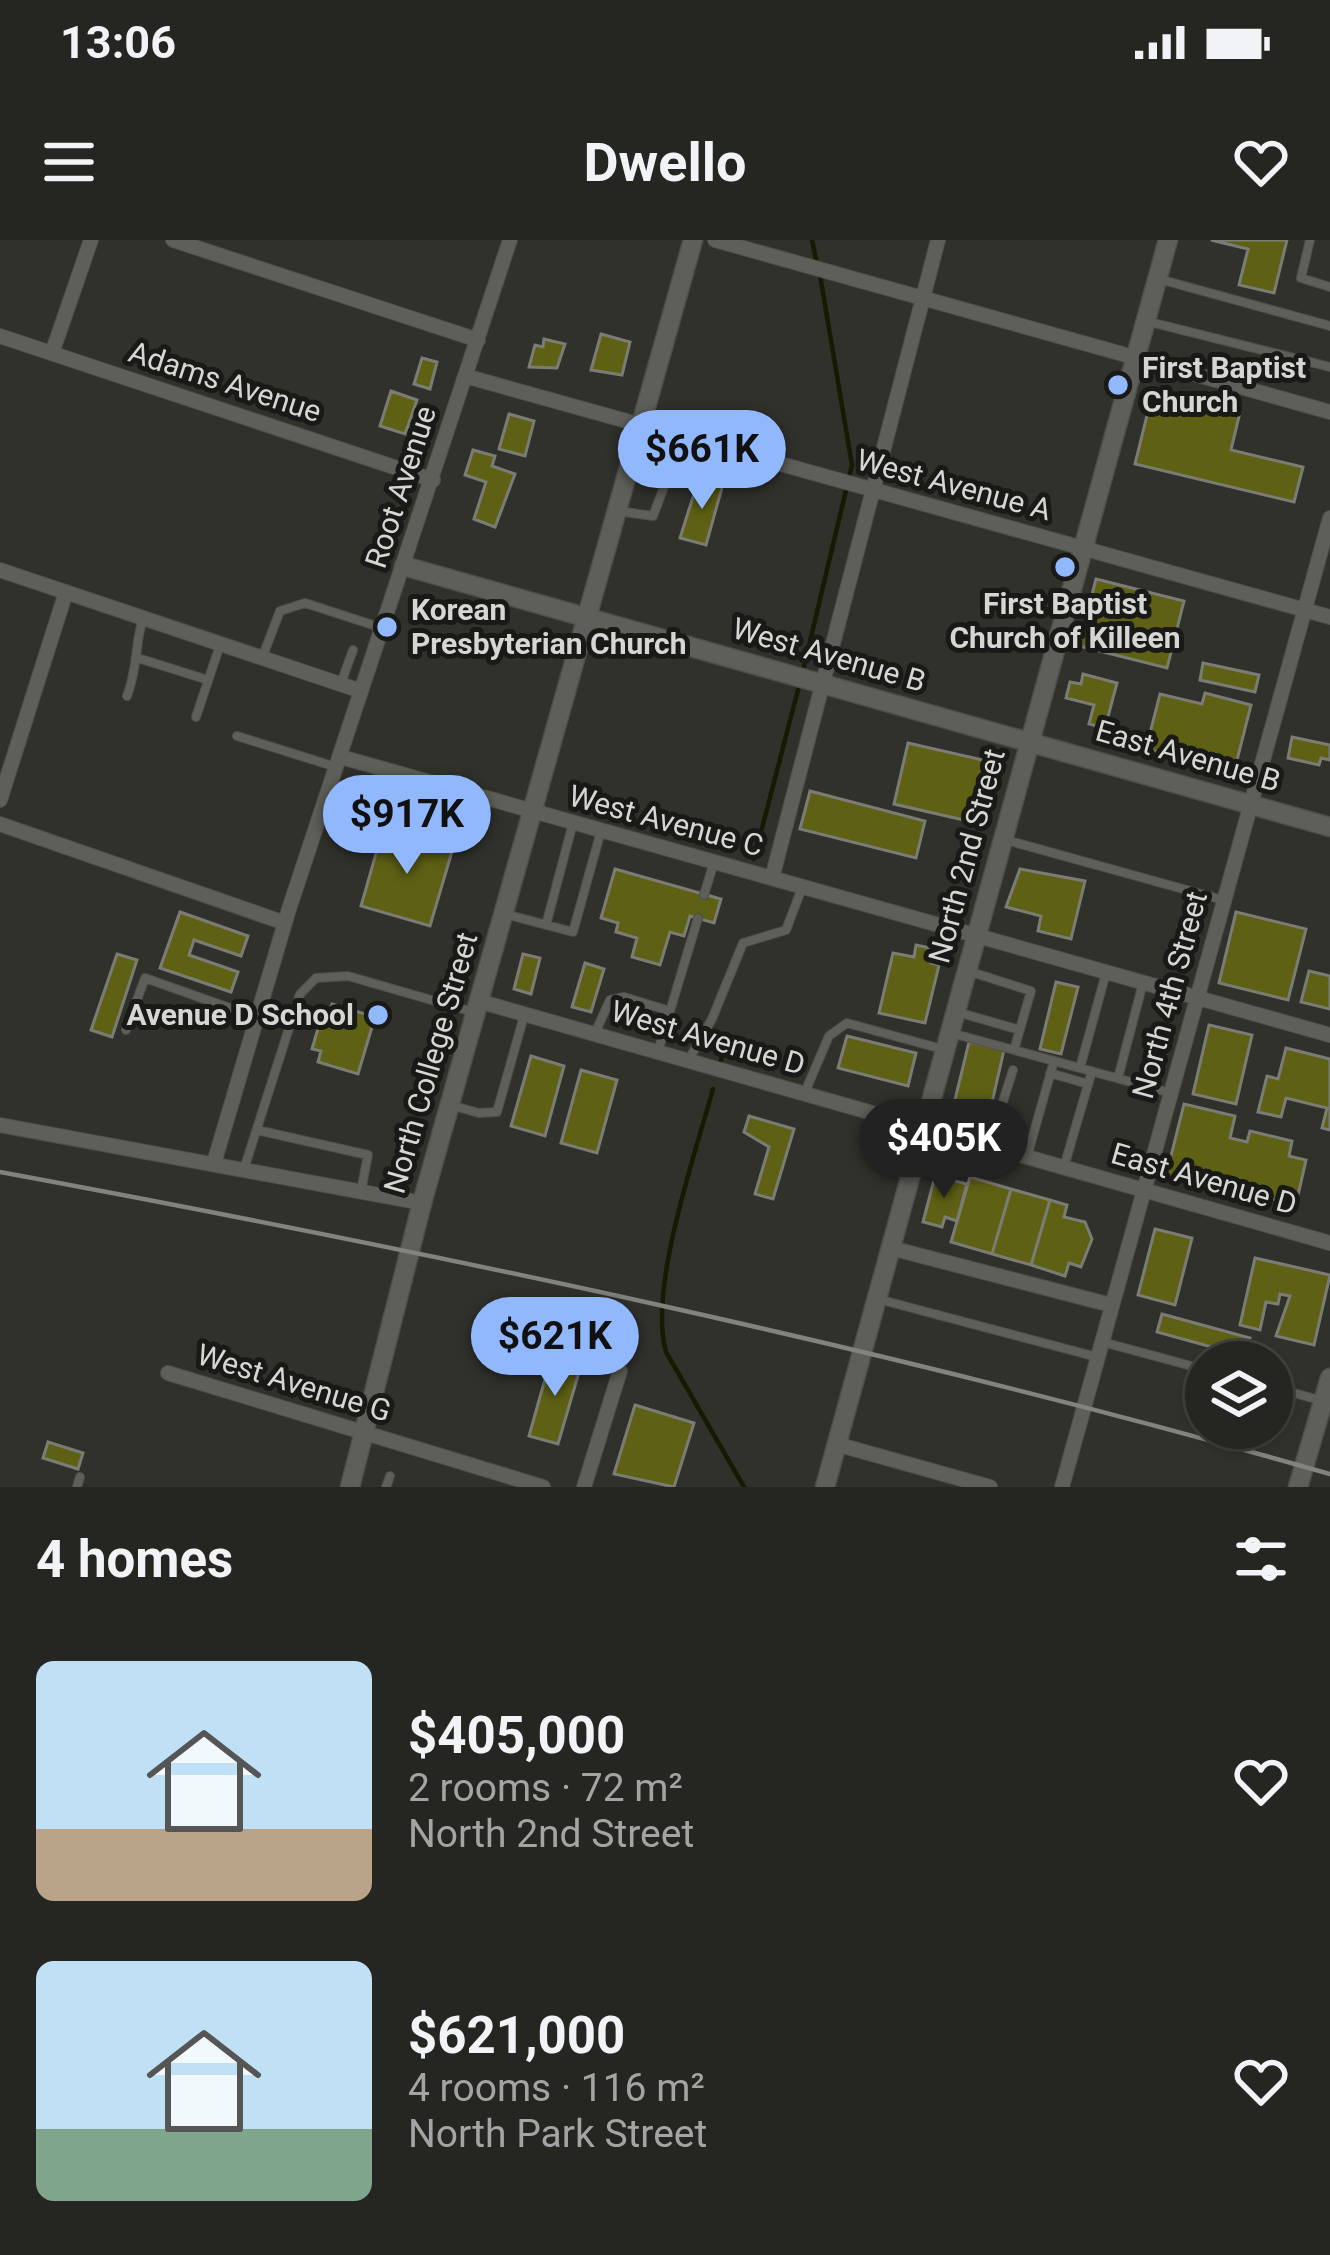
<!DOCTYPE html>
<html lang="en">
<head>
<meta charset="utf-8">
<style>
  :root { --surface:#252521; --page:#31312e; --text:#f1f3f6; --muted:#a3a5a5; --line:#42423f; --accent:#91b8fd }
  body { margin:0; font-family:Roboto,sans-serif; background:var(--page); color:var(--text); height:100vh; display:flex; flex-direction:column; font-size:45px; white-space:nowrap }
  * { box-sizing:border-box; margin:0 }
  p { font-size:39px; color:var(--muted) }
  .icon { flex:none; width:66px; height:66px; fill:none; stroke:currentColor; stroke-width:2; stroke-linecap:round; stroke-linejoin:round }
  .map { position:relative; height:1247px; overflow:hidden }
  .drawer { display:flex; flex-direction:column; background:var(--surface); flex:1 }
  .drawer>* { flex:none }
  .tools { position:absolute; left:1185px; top:1101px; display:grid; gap:24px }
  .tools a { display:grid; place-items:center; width:108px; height:108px; border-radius:50%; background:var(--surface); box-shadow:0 3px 9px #0004,0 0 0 3px var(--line); font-size:60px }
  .price { position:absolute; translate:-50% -102px; padding:0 27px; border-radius:42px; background:var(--accent); color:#111; font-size:39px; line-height:78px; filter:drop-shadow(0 3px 6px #0008) }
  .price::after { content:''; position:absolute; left:50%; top:72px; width:36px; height:27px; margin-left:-18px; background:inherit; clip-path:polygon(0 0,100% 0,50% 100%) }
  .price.selected { background:#222; color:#fff }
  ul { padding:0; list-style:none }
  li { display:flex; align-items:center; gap:36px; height:300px; padding:0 36px }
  li span { display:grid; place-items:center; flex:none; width:336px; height:240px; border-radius:18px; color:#555 }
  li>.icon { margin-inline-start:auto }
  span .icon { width:144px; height:144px; fill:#fffc; stroke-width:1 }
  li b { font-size:51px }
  h2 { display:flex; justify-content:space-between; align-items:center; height:144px; padding:0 36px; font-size:51px }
  .status { display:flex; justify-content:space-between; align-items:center; height:84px; padding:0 60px; background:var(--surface); direction:ltr }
  .status svg { height:33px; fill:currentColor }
  header { display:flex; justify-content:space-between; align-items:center; height:156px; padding:0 36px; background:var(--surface); font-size:54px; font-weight:700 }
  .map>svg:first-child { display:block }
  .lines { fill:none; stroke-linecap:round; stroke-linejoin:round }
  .stream { stroke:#181903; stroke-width:4.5 }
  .building { fill:#5e6113; stroke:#7b7c76; stroke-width:3 }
  .service-casing { stroke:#4e4e49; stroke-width:10 }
  .minor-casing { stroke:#4e4e49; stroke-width:16 }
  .tertiary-casing { stroke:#4e4e49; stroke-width:21 }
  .service { stroke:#5f5f5a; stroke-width:8 }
  .minor { stroke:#5f5f5a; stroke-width:14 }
  .tertiary { stroke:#5f5f5a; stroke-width:18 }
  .rail { stroke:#82827e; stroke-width:4.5 }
  .poi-dot { fill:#91b8fd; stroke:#191917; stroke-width:4.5 }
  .labels { text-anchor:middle; stroke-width:10; stroke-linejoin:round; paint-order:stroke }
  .poi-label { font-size:30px; font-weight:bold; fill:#d6d6d3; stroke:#191917; text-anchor:start }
  .street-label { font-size:30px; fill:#d6d6d3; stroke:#191917 }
</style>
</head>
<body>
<div class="status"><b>13:06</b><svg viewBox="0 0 49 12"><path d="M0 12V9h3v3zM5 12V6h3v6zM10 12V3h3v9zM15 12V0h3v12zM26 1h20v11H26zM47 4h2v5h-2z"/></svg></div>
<header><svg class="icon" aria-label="menu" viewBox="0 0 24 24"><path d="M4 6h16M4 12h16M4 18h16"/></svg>Dwello<svg class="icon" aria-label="heart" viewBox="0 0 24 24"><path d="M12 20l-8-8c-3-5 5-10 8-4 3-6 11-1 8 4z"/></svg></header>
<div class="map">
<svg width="1330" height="1247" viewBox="0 0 1330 1247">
  <rect width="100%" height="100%" fill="#31312c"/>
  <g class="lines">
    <path class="stream" d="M 812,0 L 817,24
      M 802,435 L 852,225 L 820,35
      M 754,619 L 799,446
      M 720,823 L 723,814
      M 713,849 C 695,915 648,1049 666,1112 L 744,1247"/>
  </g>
  <path class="building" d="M 1211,0 L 1287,0 L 1274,53 L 1239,45 L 1248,9 Z
    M 601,94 L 630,102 L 622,135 L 591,130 Z
    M 544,99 L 565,104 L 557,128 L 529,127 L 535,105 L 543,107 Z
    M 422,118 L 437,122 L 430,149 L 414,144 Z
    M 391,151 L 417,160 L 405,194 L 380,186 Z
    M 1153,151 L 1240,172 L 1231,210 L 1303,227 L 1294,262 L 1135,224 Z
    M 509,174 L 534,181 L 525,216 L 499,209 Z
    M 473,210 L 495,216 L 492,226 L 515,234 L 495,287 L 474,279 L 486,242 L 465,235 Z
    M 699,238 L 723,244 L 706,305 L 680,298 Z
    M 1096,339 L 1184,361 L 1167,428 L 1079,406 Z
    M 1203,423 L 1259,435 L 1255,452 L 1200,440 Z
    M 1083,434 L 1117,443 L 1105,488 L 1089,484 L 1094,465 L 1066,458 L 1070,442 L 1081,444 Z
    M 1205,453 L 1251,465 L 1234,532 L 1146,509 L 1160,454 L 1202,464 Z
    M 1292,497 L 1330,505 L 1330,520 L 1321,518 L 1319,525 L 1288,518 Z
    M 908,503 L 996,523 L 981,584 L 894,564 Z
    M 810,551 L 925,581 L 916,618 L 800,589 Z
    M 383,589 L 453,608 L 430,686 L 361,666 Z
    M 615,629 L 721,659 L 714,683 L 690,676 L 684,696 L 670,692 L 660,725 L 632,717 L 637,698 L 616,692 L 618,683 L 601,678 Z
    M 1020,629 L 1085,641 L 1071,699 L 1038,691 L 1041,676 L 1006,667 Z
    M 180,672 L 248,696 L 241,716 L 194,700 L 189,715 L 238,732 L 231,752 L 160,728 Z
    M 1236,672 L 1306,689 L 1288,760 L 1219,743 Z
    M 916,705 L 935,709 L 931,723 L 939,725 L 925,783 L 879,773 L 893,713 L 914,717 Z
    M 117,714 L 137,720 L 112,797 L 91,790 Z
    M 523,714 L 540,718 L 531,754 L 514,749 Z
    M 585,723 L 604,729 L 591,772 L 572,767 Z
    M 1309,731 L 1330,736 L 1330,769 L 1301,762 Z
    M 1056,742 L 1078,747 L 1061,814 L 1040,809 Z
    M 332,764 L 375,777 L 358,834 L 318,822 L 321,811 L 312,809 L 322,775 L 328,776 Z
    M 1209,785 L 1252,795 L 1236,864 L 1193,854 Z
    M 847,796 L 916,813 L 908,846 L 838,828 Z
    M 969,802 L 1004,810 L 988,880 L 952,872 Z
    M 1286,808 L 1330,819 L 1330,890 L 1322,888 L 1327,868 L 1286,858 L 1281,877 L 1258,872 L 1267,836 L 1278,839 Z
    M 531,816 L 564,826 L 545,896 L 511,886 Z
    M 581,830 L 617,840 L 597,913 L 561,903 Z
    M 1184,864 L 1235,876 L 1230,898 L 1247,902 L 1250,891 L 1292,901 L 1289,916 L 1306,920 L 1296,964 L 1166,936 Z
    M 749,876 L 794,889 L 773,959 L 755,954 L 769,907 L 744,892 Z
    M 935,936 L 967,944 L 957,981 L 945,977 L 942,987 L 923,982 Z
    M 970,937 L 1011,949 L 992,1014 L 951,1002 Z
    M 1011,949 L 1050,960 L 1031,1025 L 992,1014 Z
    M 1050,960 L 1067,965 L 1064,977 L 1085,982 L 1092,999 L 1081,1027 L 1069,1023 L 1065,1036 L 1031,1025 Z
    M 1155,989 L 1192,998 L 1175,1065 L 1138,1055 Z
    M 1255,1018 L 1330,1035 L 1314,1105 L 1276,1096 L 1290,1056 L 1280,1054 L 1278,1064 L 1266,1062 L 1260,1090 L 1240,1085 Z
    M 1162,1074 L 1250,1098 L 1244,1116 L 1157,1092 Z
    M 552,1114 L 582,1122 L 558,1204 L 529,1196 Z
    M 635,1165 L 694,1183 L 674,1247 L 614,1234 Z
    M 48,1202 L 83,1213 L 78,1229 L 43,1218 Z"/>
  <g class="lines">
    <defs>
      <path id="service" d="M 1310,0 L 1301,38 L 1330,47
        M 1159,39 L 1330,86
        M 1146,81 L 1330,127
        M 630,226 L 669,237
        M 618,271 L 653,276 L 683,197
        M 262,418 L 280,371 L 305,363 L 382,388
        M 141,419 L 208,440
        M 341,443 L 353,410
        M 127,456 C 139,424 134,406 143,379
        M 196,477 L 220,405
        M 237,496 L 336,527
        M 1006,600 L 1223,660
        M 704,655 L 714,622
        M 505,674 L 573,692 L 601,591
        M 546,685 L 573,583
        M 968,731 L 1031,751 L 1014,810 L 1171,853
        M 957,772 L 1020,790
        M 126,790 L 145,738 L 255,777
        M 595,793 L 610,760 L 624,757 L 670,771
        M 951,793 L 1014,810
        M 658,811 L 698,678
        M 688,821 L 712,779 L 743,703 L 786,690 L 802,648
        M 1080,828 L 1106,733
        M 1050,833 L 1088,844
        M 1118,838 L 1143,743
        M 805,852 L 829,796 L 847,783 L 942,809
        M 450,865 L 479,873 L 497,872 L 524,776
        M 257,890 L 368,915 L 361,951
        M 989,905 L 1013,830
        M 1027,917 L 1054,821
        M 1064,927 L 1092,831
        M 244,929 L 300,754 L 316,738 L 348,736 L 473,772
        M 878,1059 L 1097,1117
        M 1103,1102 L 1206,1130
        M 1272,1147 L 1323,1161
        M 77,1247 L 80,1237
        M 386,1247 L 390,1236"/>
      <path id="minor" d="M 173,0 L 478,100
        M 715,0 L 1330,172
        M 0,96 L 433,240
        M 52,113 L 91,0
        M 465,136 L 1330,377
        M 0,330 L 361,451
        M 341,517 L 1330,795
        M 0,560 L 66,352
        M 0,584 L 285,683
        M 772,638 L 938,0
        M 478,761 L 1330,1003
        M 0,885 L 422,963
        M 214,923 L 289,669 L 510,0
        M 891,1008 L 1111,1065
        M 168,1133 L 543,1247
        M 836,1204 L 990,1247
        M 584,1247 L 620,1131
        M 1062,1247 L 1330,278"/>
      <path id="tertiary" d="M 404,326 L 1330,587
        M 350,1247 L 422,963 L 693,0
        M 825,1247 L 1168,0
        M 1298,1247 L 1330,1138"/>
    </defs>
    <use href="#service" class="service-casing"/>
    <use href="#minor" class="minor-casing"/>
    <use href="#tertiary" class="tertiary-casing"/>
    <use href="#service" class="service"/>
    <use href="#minor" class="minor"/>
    <use href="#tertiary" class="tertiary"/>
    <path class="rail" d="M 0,932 C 448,1015 892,1109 1330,1234"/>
  </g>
  <g class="poi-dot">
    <circle cx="1118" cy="145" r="12"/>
    <circle cx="1065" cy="327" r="12"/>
    <circle cx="387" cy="387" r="12"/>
    <circle cx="378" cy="775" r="12"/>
  </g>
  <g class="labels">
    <g class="poi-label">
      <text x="1142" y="138">First Baptist<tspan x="1142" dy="34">Church</tspan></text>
      <text x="1065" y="374" text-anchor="middle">First Baptist<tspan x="1065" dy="34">Church of Killeen</tspan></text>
      <text x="411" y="380">Korean<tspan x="411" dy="34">Presbyterian Church</tspan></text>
      <text x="354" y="785" text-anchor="end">Avenue D School</text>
    </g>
    <g class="street-label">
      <text transform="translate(225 142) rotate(18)" y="10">Adams Avenue</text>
      <text transform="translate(954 245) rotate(15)" y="10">West Avenue A</text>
      <text transform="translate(401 247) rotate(-72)" y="10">Root Avenue</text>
      <text transform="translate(829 415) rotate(16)" y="10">West Avenue B</text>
      <text transform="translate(1188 516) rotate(16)" y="10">East Avenue B</text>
      <text transform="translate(666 581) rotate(15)" y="10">West Avenue C</text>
      <text transform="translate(967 616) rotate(-75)" y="10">North 2nd Street</text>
      <text transform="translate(1170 755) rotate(-75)" y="10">North 4th Street</text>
      <text transform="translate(708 798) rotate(16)" y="10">West Avenue D</text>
      <text transform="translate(431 823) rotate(-74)" y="10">North College Street</text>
      <text transform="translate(1204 939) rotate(16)" y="10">East Avenue D</text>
      <text transform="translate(294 1143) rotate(17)" y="10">West Avenue G</text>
    </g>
  </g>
</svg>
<div class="tools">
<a><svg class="icon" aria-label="layers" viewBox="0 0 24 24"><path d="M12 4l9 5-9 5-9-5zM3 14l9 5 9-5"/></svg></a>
</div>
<b class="price" style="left:702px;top:272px">$661K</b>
<b class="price" style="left:407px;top:637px">$917K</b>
<b class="price selected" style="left:944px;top:961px">$405K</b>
<b class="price" style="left:555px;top:1159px">$621K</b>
</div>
<section class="drawer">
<h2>4 homes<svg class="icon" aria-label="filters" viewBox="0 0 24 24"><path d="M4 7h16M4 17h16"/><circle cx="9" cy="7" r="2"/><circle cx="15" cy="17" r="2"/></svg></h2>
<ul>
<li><span style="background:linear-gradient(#bfe0f5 70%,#b9a48a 0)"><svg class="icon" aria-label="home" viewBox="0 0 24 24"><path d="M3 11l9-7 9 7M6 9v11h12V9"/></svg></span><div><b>$405,000</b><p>2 rooms · 72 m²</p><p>North 2nd Street</p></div><svg class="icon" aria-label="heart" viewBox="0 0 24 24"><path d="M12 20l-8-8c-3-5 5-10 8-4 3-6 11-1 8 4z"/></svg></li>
<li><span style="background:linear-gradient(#bfe0f5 70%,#7fa58c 0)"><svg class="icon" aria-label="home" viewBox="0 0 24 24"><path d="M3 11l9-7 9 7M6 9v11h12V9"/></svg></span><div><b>$621,000</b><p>4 rooms · 116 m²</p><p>North Park Street</p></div><svg class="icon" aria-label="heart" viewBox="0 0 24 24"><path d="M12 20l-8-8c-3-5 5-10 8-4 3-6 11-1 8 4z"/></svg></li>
</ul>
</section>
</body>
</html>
